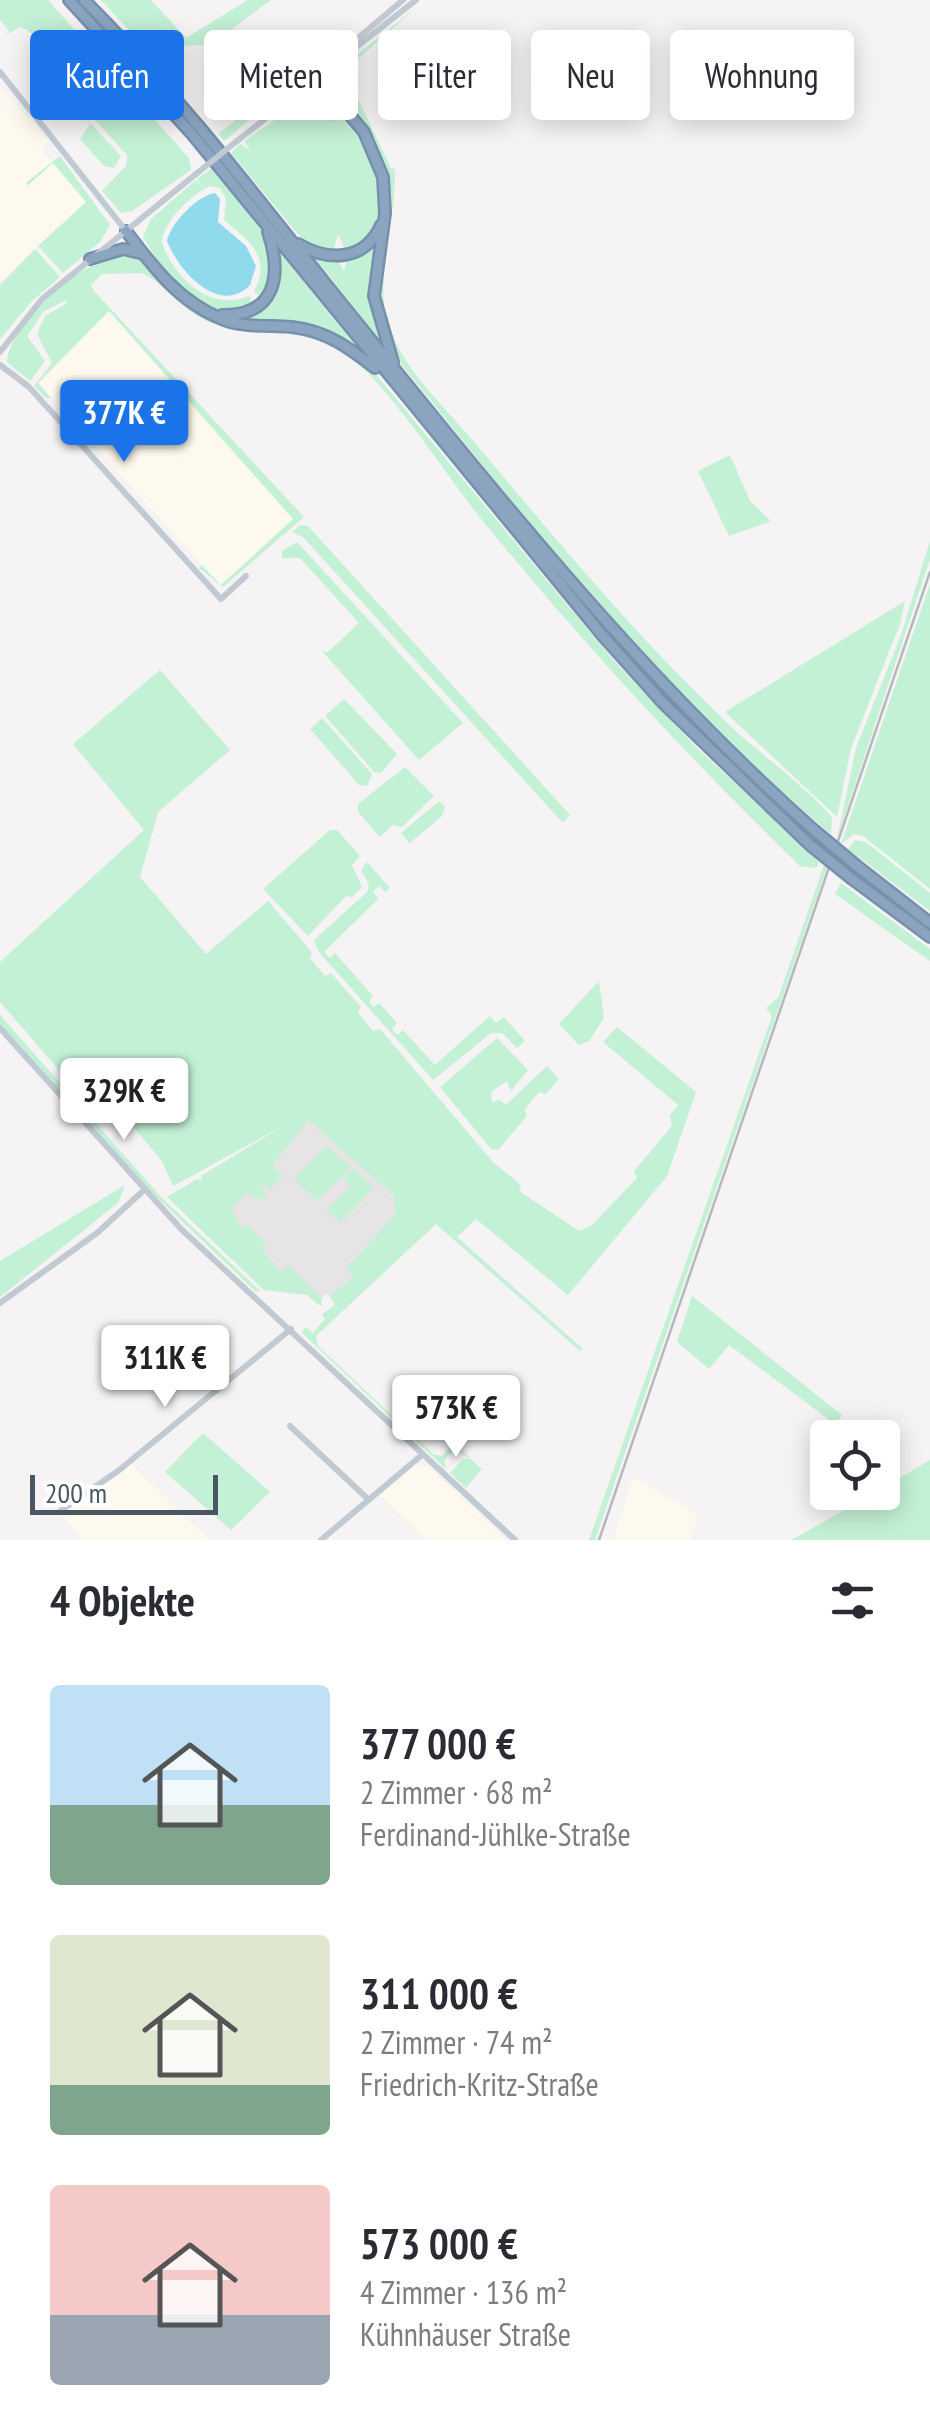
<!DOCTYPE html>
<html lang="de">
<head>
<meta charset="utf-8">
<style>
  :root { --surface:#fff; --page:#f2f2f3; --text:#2b2b33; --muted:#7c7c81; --accent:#1a73e8 }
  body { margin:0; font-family:"PT Sans Narrow",sans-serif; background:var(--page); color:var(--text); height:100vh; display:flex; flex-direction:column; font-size:38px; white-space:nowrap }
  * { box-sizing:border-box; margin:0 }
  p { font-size:32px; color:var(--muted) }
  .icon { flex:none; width:55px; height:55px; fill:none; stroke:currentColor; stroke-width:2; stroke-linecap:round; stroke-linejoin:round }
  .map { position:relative; height:1540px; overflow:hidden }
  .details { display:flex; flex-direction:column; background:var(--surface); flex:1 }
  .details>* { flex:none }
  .top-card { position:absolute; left:30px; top:30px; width:870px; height:90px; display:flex; gap:20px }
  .fabs { position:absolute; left:810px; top:1420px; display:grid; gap:20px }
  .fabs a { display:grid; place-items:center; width:90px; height:90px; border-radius:10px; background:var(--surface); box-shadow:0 5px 25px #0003; font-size:50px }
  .scale { position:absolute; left:30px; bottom:25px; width:188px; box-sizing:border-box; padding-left:10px; border:5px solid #4a5661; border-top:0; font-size:28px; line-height:35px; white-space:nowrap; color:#4a5661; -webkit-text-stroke:8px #fff; paint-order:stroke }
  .price { position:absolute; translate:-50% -85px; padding:0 22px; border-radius:10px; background:#fff; color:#222; font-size:32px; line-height:65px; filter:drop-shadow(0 2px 5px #0008) }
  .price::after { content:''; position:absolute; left:50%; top:60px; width:30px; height:22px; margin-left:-15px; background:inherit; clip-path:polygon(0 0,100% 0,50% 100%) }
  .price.selected { background:var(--accent); color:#fff }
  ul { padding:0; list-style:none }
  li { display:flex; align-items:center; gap:30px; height:250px; padding:0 50px }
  li span { display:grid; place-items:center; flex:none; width:280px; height:200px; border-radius:10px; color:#555 }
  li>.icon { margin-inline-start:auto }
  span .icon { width:120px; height:120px; fill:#fffc; stroke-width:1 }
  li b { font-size:42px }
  h2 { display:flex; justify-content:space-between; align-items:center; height:120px; padding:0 50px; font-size:42px }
  .chip { padding:0 35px; border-radius:10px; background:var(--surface); box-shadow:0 5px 25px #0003; font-size:35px; line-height:90px }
  .chip.selected { background:var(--accent); color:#fff }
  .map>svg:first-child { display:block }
  .commercial { fill:#fdf9ef }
  .education { fill:#e6e4e5 }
  .green { fill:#c3f1d5 }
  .water { fill:#90daee }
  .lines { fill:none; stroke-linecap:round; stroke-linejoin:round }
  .highway-casing { stroke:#7690ad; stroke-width:14 }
  .minor { stroke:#c1cad2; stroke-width:6 }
  .highway { stroke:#8ba5c1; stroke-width:9 }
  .rail { stroke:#b5b8bd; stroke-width:2.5 }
  .highway-bridge-casing { stroke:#7690ad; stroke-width:14; stroke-linecap:butt }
  .minor-bridge { stroke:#c1cad2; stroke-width:6 }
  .highway-bridge { stroke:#8ba5c1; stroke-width:9 }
</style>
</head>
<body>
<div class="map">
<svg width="930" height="1540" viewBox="0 0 930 1540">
  <rect width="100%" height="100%" fill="#f5f3f3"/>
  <path class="commercial" d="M 0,87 L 48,140 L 43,152 L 87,202 L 0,282 Z
    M 109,310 L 294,520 L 220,585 L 38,383 Z
    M 129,1462 L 209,1540 L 83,1540 L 57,1508 Z
    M 415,1465 L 427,1466 L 507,1540 L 427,1540 L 380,1495 Z
    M 633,1477 L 698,1515 L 690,1540 L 613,1540 Z"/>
  <path class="education" d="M 320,1105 L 425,1218 L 331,1298 L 326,1294 L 317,1304 L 307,1295 L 264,1290 L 167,1197 L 202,1180 L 201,1176 Z"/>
  <path class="green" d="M 0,0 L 48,0 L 189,158 L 191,170 L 132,211 L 121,213 L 102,191 L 126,166 L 127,155 L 72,95 L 69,75 L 28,30 L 20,27 L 5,35 L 9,31 L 0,20 Z
    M 101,0 L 151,0 L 186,38 L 248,0 L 271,0 L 211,44 C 184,48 183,39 160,63 Z
    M 417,7 L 352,64 L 348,78 L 391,168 L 395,169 C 397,218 375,275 387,320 C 400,367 444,406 475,443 C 553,536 631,630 719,715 C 755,751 799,780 832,817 L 831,834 L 750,765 L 659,672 L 551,550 L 394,355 L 376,289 L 389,216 L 386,173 L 366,126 L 337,85 L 344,65 Z
    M 322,51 L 327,56 L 224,141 L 218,134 Z
    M 59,90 L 121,156 L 114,168 L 104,166 L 80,139 L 90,124 Z
    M 311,95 C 368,99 415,225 346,251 L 338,234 L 333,253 L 306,244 L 231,153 L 240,144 L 251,151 L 244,141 Z
    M 60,156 L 110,225 L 100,242 L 63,273 L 38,246 L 86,202 L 53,163 L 27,186 L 27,182 Z
    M 211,169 C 244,210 290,244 262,297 L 254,292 C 272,257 250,241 224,220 L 226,199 L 220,188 L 210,186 C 192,194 162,222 162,243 C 175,279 210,312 249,296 L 253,305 C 203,331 164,273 143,237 L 151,219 L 196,180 L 202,187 L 197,179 Z
    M 379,236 L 370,293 L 378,338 L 312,254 L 337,259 L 344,271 L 347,258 Z
    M 35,249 L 60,277 L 32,301 L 0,339 L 0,285 Z
    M 279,251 L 357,347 L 355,348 L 328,332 L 234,319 L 266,309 L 280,276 Z
    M 121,252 L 136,256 L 182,301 L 211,318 L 322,337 L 368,365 L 613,660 L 698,749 L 806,848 L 819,863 L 816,868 L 800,866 C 686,755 587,648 486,525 C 449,480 386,379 341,350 C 301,324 251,340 209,322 C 182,311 167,285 142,273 L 102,274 L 91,285 L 93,290 L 304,517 L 223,587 L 199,568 L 202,565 L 221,585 L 293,519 L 109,311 L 38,383 L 51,398 L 46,398 L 34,386 L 52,363 L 37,334 L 45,316 L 67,303 L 66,300 L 43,312 L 27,336 L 45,361 L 30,381 L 7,362 C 12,318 80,265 121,252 Z
    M 730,455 L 750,501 L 771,521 L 729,536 L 698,471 Z
    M 300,525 L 308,526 L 570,815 L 563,823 L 303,537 L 292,532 Z
    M 930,541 L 930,559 L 837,839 L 856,748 L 901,635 Z
    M 297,542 L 463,723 L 419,760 L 322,651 L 328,652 L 359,623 L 300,558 L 282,558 L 282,551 Z
    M 930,584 L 930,889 L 863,836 L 854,834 L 841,844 Z
    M 905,601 L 900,624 L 851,748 L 837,817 L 725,712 Z
    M 160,670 L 230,750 L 158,812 L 140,877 L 206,954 L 268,901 L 312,952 L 310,958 L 325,976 L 331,973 L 361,1007 L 358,1013 L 373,1031 L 380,1029 L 493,1162 L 521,1185 L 519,1191 L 579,1231 L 592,1225 L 637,1178 L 634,1171 L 672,1126 L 670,1115 L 678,1105 L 603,1042 L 617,1027 L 696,1092 L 667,1176 L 568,1295 L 476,1219 L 457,1237 L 583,1349 L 580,1351 L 436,1224 L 316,1336 L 318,1346 L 433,1454 L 441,1456 L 454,1444 L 482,1469 L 466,1488 L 450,1473 L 463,1459 L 469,1459 L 456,1448 L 444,1460 L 446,1469 L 302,1333 L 305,1327 L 313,1333 L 325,1319 L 322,1314 L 335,1305 L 330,1296 L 354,1277 L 346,1268 L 396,1214 L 394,1196 L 309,1120 L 272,1165 L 283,1176 L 271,1189 L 259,1183 L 267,1194 L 261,1200 L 246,1193 L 231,1208 L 241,1228 L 246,1224 L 268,1246 L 260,1246 L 284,1277 L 282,1271 L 288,1265 L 322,1299 L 321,1306 L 308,1295 L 264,1290 L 167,1197 L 197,1179 L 203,1181 L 201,1176 L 283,1126 L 173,1186 L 162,1161 L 114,1104 L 98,1115 L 0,1002 L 0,962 L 144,830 L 73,744 Z
    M 344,699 L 397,754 L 381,773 L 374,772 L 325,716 Z
    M 322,718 L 372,774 L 367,786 L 359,785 L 310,729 Z
    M 405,767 L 434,796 L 402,827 L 393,825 L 380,837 L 358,812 L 358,804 Z
    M 439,801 L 445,807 L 442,816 L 410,843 L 401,833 Z
    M 330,830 L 337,830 L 360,856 L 352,865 L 362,887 L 352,897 L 346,896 L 308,936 L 263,889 Z
    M 855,840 L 866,842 L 930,893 L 930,911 L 848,849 Z
    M 367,862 L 390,888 L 385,892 L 379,886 L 373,891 L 378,899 L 324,952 L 330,958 L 335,953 L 373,996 L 369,1002 L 374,1007 L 379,1003 L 397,1023 L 392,1029 L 397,1035 L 403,1030 L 435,1065 L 490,1016 L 496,1023 L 504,1017 L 525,1041 L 517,1048 L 502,1033 L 491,1033 L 433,1080 L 318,951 L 314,940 L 367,892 L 369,884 L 361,870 Z
    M 824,865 L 827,868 L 595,1540 L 589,1540 L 772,1016 L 766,1008 L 778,998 Z
    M 841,883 L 930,949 L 930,961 L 835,894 Z
    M 599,981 L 604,1018 L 589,1041 L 579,1045 L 559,1024 Z
    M 0,1015 L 161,1197 L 260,1291 L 255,1291 L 144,1185 L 0,1024 Z
    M 497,1038 L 528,1070 L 511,1091 L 507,1081 L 491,1092 L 492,1102 L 500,1100 L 506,1105 L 547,1066 L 559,1079 L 546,1094 L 539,1092 L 525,1109 L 527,1116 L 498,1150 L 491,1149 L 440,1087 Z
    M 327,1146 L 351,1167 L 317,1201 L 294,1179 Z
    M 353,1168 L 374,1187 L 340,1223 L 326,1210 L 351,1187 L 343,1178 Z
    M 125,1185 L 118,1203 L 0,1297 L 0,1261 Z
    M 692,1296 L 842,1415 L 835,1424 L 729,1345 L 709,1369 L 677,1342 Z
    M 203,1433 L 270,1492 L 231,1530 L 165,1472 Z
    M 930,1460 L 930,1540 L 791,1540 L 875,1493 L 882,1492 L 883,1488 Z"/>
  <path class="water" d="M 215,193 L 220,199 L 218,222 L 246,246 L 256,266 L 250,285 C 219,317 178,270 167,241 C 170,224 198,195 215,193 Z"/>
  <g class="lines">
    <defs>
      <path id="highway" d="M 69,0 L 192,134 L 603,636 L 664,704 L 810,845
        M 84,0 C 172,88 248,186 325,283 C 480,474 630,667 815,831
        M 314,72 L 364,132 L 383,177 L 385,213 L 374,296 L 393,362
        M 301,93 L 333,95
        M 335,95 L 339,62
        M 126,231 C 153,267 179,302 222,319 C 243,328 270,325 292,327 C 327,331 349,348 375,368
        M 298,244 C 329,262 365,261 381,225
        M 90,259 L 123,249 L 140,253
        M 222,315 C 277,316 282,274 268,232
        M 857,866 L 930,923
        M 852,879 L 930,937"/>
    </defs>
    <use href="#highway" class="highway-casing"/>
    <path class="minor" d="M 0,72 L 126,231
      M 273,110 L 403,0
      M 237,141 L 416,0
      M 0,352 L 42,299 L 196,174
      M 0,365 L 29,387 L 221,599 L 246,576
      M 0,1028 L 181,1229 L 515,1540
      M 0,1303 L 97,1233 L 143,1191
      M 290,1426 L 369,1500
      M 60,1511 L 118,1471 L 291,1329
      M 321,1540 L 423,1454"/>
    <use href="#highway" class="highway"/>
    <path class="rail" d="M 599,1540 L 930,572"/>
    <defs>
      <path id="highway-bridge" d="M 815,831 L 857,866
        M 810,845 L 852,879"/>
    </defs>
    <use href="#highway-bridge" class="highway-bridge-casing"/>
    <path class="minor-bridge" d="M 196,174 L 237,141"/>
    <use href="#highway-bridge" class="highway-bridge"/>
  </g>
</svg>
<div class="fabs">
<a><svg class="icon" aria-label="locate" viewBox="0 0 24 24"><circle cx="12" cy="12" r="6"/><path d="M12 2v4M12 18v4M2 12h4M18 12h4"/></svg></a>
</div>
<div class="scale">200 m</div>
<b class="price selected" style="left:124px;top:465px">377K €</b>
<b class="price" style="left:124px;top:1143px">329K €</b>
<b class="price" style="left:165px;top:1410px">311K €</b>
<b class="price" style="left:456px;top:1460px">573K €</b>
<div class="top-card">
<a class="chip selected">Kaufen</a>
<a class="chip">Mieten</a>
<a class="chip">Filter</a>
<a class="chip">Neu</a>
<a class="chip">Wohnung</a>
</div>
</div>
<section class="details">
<h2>4 Objekte<svg class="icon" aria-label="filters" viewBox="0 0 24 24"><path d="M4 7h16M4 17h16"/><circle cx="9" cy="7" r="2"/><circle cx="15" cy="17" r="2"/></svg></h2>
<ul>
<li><span style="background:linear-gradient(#bfe0f5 60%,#7fa58c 0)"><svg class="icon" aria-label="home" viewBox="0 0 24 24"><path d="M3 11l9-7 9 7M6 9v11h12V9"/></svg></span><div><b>377 000 €</b><p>2 Zimmer · 68 m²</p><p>Ferdinand-Jühlke-Straße</p></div></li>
<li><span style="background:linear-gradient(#dfe7d0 75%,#7fa58c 0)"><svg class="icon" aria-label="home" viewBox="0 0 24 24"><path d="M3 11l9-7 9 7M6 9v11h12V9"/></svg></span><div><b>311 000 €</b><p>2 Zimmer · 74 m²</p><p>Friedrich-Kritz-Straße</p></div></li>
<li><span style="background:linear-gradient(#f6c9c9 65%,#9aa5b1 0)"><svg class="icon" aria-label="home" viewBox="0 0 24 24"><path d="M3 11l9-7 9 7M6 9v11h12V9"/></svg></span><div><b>573 000 €</b><p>4 Zimmer · 136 m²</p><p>Kühnhäuser Straße</p></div></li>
</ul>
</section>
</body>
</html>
